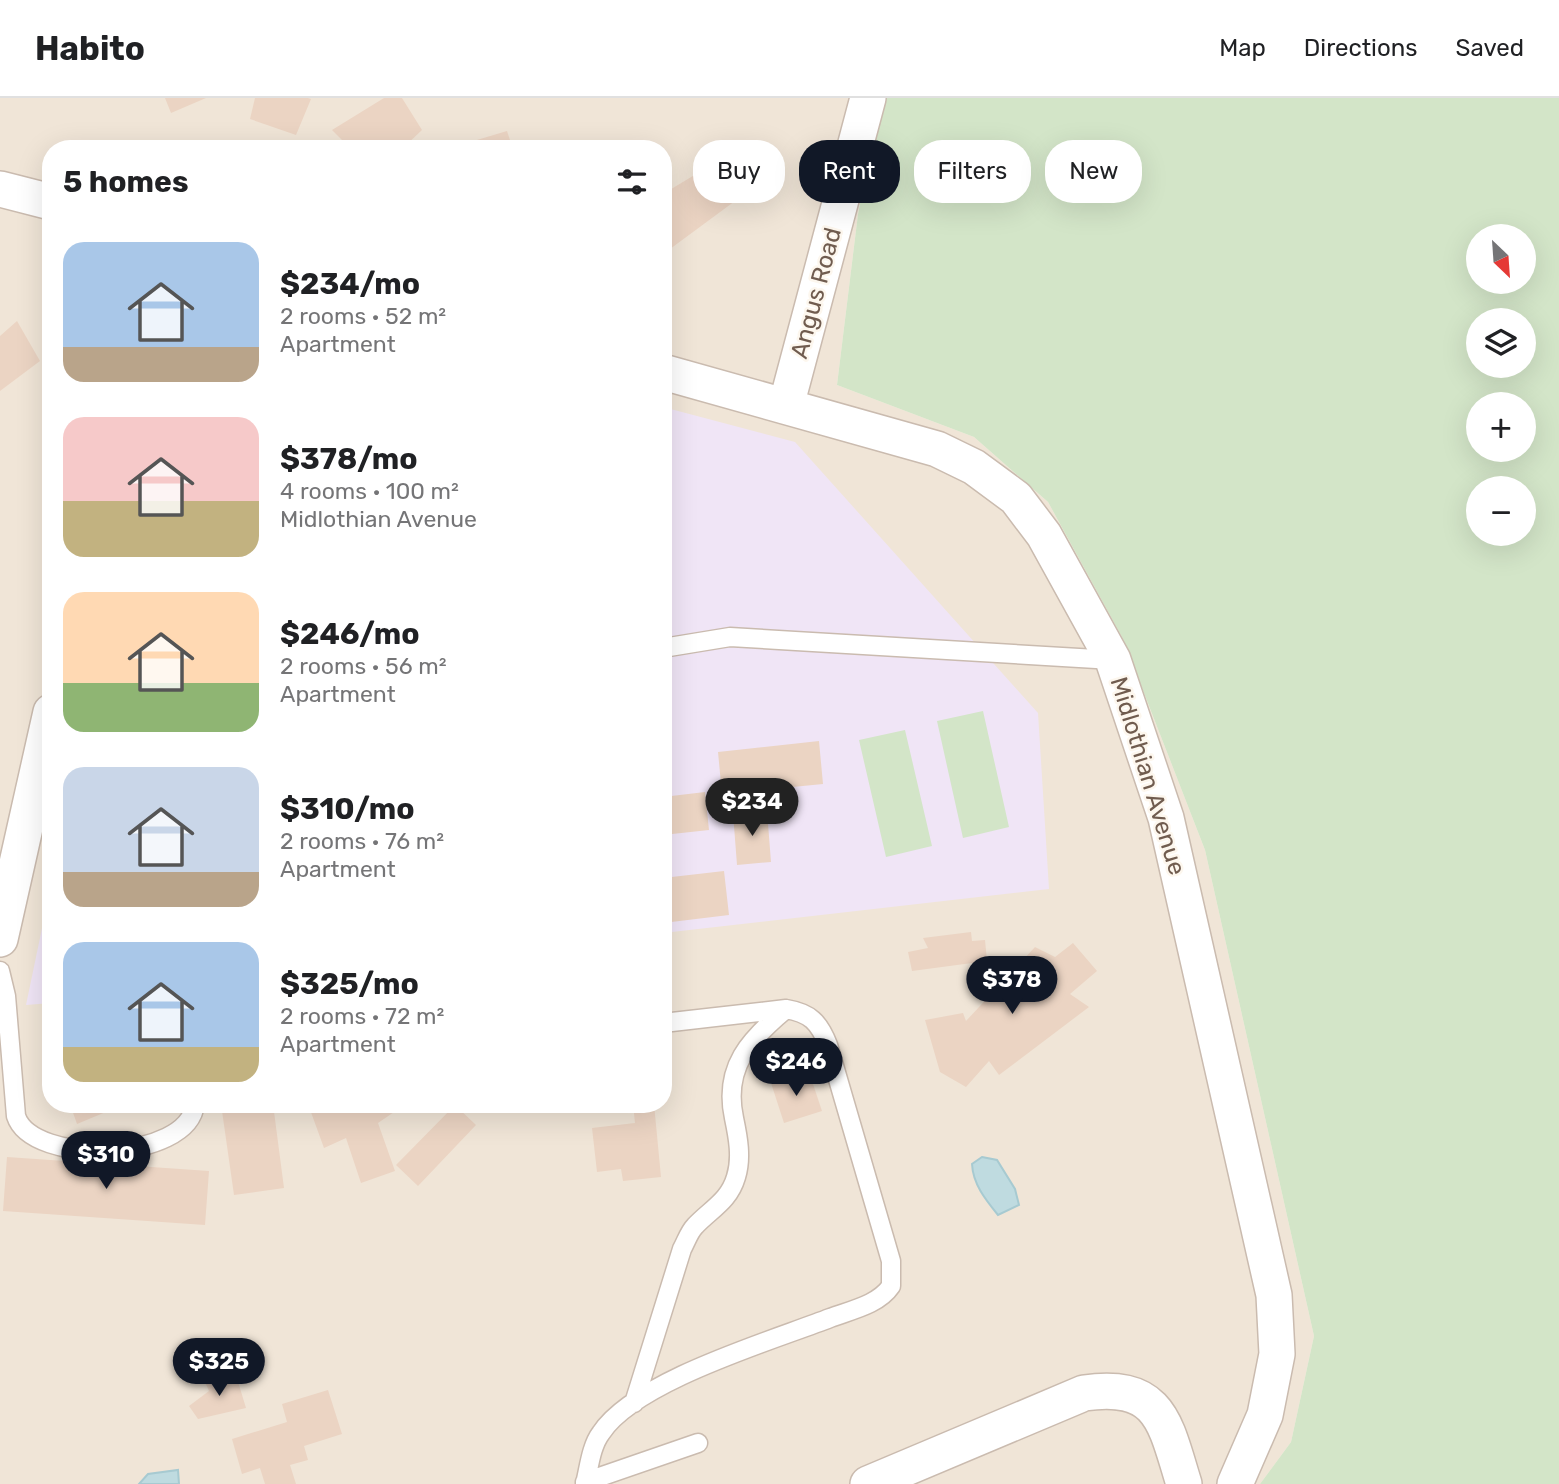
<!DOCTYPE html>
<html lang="en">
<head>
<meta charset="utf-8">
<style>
  :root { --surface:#fff; --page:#f6f6f6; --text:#202124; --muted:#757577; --line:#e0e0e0; --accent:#111827 }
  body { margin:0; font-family:Rubik,sans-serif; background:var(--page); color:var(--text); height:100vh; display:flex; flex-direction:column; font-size:26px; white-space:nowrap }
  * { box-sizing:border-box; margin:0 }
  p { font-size:23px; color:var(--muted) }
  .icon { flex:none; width:38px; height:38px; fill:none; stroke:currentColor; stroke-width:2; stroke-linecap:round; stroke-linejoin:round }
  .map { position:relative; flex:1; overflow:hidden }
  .details { position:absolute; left:42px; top:42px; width:630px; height:973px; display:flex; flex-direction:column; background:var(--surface); border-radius:28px; box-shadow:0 7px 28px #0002 }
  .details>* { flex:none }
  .hud { position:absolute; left:693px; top:42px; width:665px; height:63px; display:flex; gap:14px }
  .needle { width:46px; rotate:155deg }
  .buttons { position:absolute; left:1466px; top:126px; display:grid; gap:14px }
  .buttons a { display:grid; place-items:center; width:70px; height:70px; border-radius:50%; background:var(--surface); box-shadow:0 7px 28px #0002; font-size:35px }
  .price { position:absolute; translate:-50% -60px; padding:0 16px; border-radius:24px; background:var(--accent); color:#fff; font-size:23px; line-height:46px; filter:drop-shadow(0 2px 4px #0008) }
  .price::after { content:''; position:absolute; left:50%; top:42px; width:21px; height:16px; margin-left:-10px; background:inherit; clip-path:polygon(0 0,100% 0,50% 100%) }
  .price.active { background:#222; color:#fff }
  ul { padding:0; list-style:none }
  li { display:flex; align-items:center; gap:21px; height:175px; padding:0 21px }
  li span { display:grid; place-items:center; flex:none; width:196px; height:140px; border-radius:21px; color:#555 }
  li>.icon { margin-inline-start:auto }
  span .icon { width:84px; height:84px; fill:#fffc; stroke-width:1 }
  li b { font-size:30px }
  h2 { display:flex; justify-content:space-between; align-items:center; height:84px; padding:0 21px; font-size:30px }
  .pill { padding:0 24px; border-radius:28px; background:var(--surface); box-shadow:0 7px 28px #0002; font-size:24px; line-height:63px }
  .pill.active { background:var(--accent); color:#fff }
  header { display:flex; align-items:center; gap:42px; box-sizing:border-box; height:98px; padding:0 35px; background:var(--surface); border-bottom:2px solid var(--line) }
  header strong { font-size:33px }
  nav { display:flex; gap:38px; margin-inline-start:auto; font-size:24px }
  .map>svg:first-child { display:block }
  .residential { fill:#f0e5d7; fill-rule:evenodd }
  .education { fill:#f0e5f6 }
  .green { fill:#d3e5c8; fill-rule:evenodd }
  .water { fill:#bfdbe0; stroke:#a7cad1; stroke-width:2 }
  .building { fill:#ebd4c3 }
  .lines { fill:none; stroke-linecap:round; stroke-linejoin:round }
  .service-casing { stroke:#cabbaf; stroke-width:21 }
  .minor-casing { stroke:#cabbaf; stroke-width:38 }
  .service { stroke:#fff; stroke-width:18 }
  .minor { stroke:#fff; stroke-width:35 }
  .labels { text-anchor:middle; stroke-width:5; stroke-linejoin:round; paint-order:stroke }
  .street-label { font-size:24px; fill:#705c4f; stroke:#fdf7ee }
</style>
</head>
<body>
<header>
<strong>Habito</strong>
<nav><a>Map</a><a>Directions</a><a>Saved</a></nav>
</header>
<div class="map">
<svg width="1559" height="1386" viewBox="0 0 1559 1386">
  <rect width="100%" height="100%" fill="#f9f3e8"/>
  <path class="residential" d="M 0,0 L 881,0 L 858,116 L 837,287 L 974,339 L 1048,404 L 1123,541 L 1205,752 L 1314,1238 L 1291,1344 L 1260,1386 L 0,1386 ZM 51,51 L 663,51 L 663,1006 L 51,1006 Z"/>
  <path class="education" d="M 663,309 L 795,344 L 1038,615 L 1049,791 L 663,835 Z
    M 51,787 L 51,905 L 26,907 Z"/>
  <path class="green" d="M 881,0 L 1559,0 L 1559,1386 L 1260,1386 L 1291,1344 L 1314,1238 L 1205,752 L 1123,541 L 1048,404 L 974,339 L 837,287 L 858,116 ZM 1479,138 L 1524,138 L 1524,184 L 1479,184 ZM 1479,222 L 1524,222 L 1524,268 L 1479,268 ZM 1479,306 L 1524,306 L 1524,352 L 1479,352 ZM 1479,390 L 1524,390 L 1524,436 L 1479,436 Z
    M 983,613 L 1009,729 L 963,740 L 937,623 Z
    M 905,632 L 932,748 L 886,759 L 859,642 Z"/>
  <path class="water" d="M 982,1059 L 997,1062 L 1015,1091 L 1019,1107 L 998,1117 C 985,1101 973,1086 972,1066 Z
    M 178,1372 L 179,1386 L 139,1386 L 148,1376 Z"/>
  <path class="building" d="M 165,0 L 206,0 L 171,15 Z
    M 255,0 L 308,0 L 311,1 L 296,37 L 250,21 Z
    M 384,0 L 402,0 L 422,32 L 402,51 L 351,51 L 332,32 Z
    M 507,33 L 513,51 L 451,51 L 450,50 Z
    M 716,64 L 735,103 L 670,151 L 663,137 L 663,96 Z
    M 17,223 L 40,263 L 0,293 L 0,238 Z
    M 819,643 L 823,686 L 722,696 L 718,654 Z
    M 705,694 L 709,732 L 663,737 L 663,699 Z
    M 767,713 L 771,764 L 737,767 L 733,715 Z
    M 724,773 L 729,817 L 663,825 L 663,780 Z
    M 971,834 L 972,843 L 985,842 L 987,863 L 912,873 L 908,854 L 928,850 L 923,840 Z
    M 1073,845 L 1097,873 L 1070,896 L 1089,909 L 999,977 L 989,963 L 966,989 L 940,974 L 925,922 L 963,915 L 966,923 L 1035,849 L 1055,859 Z
    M 799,975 L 802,986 L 812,983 L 822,1013 L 784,1025 L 771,985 Z
    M 70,1006 L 125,1006 L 77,1026 Z
    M 221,1006 L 273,1006 L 284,1090 L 234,1097 Z
    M 308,1006 L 395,1006 L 397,1012 L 378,1025 L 395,1073 L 361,1085 L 346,1040 L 324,1050 Z
    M 633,1006 L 654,1006 L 661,1079 L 623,1083 L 621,1071 L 597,1074 L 592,1030 L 635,1025 Z
    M 455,1007 L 476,1027 L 418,1088 L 396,1067 Z
    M 7,1059 L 209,1073 L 205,1127 L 3,1113 Z
    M 236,1277 L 246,1310 L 198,1321 L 189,1308 L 209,1293 L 204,1282 Z
    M 328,1292 L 342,1336 L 304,1348 L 308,1362 L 290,1367 L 296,1386 L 265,1386 L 260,1370 L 242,1376 L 232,1341 L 287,1324 L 282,1306 Z"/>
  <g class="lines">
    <defs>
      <path id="service" d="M 663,550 L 730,539 L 1113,562
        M 0,873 L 6,898 L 16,1018 C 32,1068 189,1064 195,1006
        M 634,1305 L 682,1151 C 686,1144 689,1134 695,1128 C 711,1111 729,1103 736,1079 C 742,1060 738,1039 734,1020 C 723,969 750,941 786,911
        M 585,1384 L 698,1345
        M 585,1386 C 589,1370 591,1348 601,1335 C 635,1283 771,1243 830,1220 C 851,1212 878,1207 891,1188 L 891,1163 L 828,947 C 819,924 810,915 786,911 L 663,925"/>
      <path id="minor" d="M 0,91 L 51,104
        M 663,274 L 937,351 L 974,369 L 1016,400 L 1044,437 L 1113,562 L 1166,720 L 1274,1197 L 1277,1256 L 1265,1317 L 1235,1386
        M 786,308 L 868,0
        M 0,841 L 51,614
        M 868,1386 L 1084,1295 C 1161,1284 1165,1325 1184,1386"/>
    </defs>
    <use href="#service" class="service-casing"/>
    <use href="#minor" class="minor-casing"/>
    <use href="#service" class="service"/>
    <use href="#minor" class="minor"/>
  </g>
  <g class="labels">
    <g class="street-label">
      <text transform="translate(816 195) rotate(-75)" y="8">Angus Road</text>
      <text transform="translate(1148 678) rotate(73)" y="8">Midlothian Avenue</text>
    </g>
  </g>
</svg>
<div class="buttons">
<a><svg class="needle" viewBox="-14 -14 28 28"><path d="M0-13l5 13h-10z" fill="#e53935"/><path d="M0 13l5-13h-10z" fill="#757577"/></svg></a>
<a><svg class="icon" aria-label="layers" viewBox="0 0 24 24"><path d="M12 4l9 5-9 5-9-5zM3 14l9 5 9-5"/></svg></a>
<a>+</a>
<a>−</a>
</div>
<b class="price active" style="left:752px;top:740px">$234</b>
<b class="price" style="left:1012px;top:918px">$378</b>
<b class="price" style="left:796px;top:1000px">$246</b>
<b class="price" style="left:106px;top:1093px">$310</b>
<b class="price" style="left:219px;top:1300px">$325</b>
<div class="hud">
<a class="pill">Buy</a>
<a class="pill active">Rent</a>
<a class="pill">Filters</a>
<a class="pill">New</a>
</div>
<section class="details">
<h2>5 homes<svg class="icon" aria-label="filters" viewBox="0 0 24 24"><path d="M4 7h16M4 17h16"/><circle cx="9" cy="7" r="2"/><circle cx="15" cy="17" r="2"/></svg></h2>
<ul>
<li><span style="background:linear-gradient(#a9c7e8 75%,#b9a48a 0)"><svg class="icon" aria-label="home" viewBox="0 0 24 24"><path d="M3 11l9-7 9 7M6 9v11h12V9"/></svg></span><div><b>$234/mo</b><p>2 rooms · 52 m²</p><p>Apartment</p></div></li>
<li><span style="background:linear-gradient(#f6c9c9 60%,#c2b280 0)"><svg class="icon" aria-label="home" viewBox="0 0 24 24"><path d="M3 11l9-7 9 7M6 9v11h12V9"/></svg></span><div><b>$378/mo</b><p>4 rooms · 100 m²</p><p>Midlothian Avenue</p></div></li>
<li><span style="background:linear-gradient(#ffd9b3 65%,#8fb573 0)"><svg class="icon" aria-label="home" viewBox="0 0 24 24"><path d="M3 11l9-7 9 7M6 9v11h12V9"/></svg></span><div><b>$246/mo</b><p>2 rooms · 56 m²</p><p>Apartment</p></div></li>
<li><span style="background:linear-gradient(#c9d6e8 75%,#b9a48a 0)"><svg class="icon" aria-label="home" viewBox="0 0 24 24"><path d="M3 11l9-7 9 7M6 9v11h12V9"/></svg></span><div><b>$310/mo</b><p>2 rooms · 76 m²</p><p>Apartment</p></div></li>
<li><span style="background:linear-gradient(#a9c7e8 75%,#c2b280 0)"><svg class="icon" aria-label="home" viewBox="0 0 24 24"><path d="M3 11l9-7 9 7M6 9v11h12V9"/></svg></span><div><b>$325/mo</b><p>2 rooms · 72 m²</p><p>Apartment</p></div></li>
</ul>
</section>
</div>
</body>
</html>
